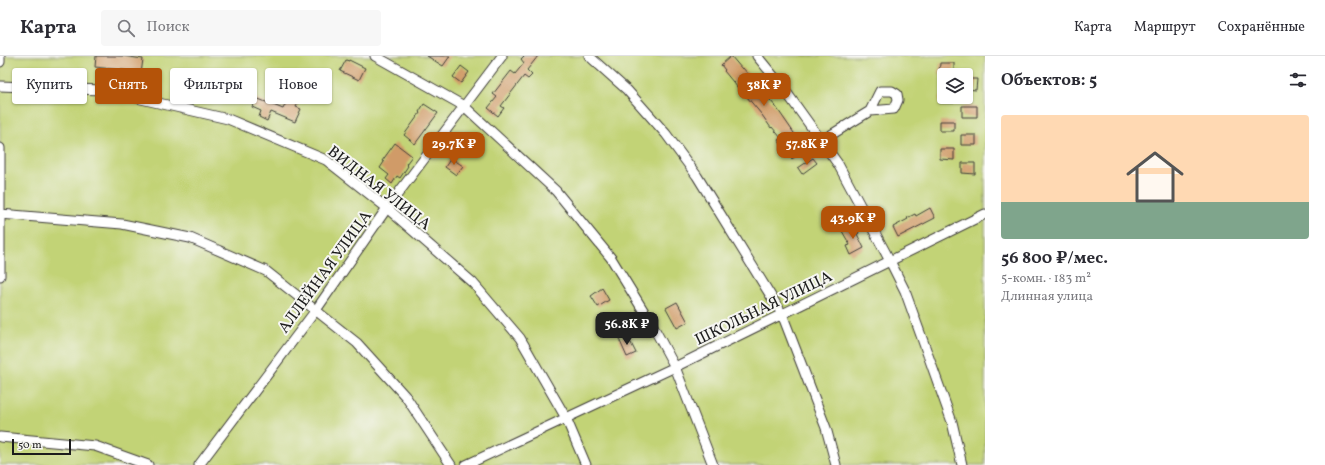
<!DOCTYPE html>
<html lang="ru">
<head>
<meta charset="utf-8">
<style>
  :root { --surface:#fff; --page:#f7f7f7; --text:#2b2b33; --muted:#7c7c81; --line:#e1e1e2; --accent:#b45309 }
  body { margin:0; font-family:Vollkorn,serif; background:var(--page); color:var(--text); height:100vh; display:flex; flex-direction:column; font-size:15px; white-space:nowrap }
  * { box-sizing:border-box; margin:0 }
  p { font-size:13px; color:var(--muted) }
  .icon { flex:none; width:22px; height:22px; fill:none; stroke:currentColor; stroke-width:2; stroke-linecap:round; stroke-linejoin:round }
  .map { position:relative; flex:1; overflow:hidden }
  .side { display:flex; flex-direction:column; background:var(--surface); width:340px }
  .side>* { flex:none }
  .guide { position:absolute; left:12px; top:12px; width:380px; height:36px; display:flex; gap:8px }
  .buttons { position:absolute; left:937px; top:12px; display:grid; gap:8px }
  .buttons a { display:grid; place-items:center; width:36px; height:36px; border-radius:4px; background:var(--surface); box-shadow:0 1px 3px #0004; font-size:20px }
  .scale { position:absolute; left:12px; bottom:10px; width:59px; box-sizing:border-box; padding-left:4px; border:2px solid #1c1c1c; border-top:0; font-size:11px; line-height:14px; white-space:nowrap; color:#1c1c1c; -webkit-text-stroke:3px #f6f6f2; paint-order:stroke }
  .price { position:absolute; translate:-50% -34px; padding:0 9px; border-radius:8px; background:var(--accent); color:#fff; font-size:13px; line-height:26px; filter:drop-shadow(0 1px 2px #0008) }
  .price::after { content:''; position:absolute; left:50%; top:24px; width:12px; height:9px; margin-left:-6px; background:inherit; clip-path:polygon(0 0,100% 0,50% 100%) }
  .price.on { background:#222; color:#fff }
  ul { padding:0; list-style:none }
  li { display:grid; align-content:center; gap:8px; height:212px; padding:0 16px }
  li+li { border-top:1px solid var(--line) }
  li span { display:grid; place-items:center; height:124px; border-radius:4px; color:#555 }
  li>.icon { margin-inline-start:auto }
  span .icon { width:72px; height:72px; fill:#fffc; stroke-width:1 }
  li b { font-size:17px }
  h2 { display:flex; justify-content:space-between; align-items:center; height:48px; padding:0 16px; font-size:17px }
  .chip { padding:0 14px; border-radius:4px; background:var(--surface); box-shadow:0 1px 3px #0004; font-size:14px; line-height:36px }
  .chip.on { background:var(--accent); color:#fff }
  header { display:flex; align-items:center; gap:24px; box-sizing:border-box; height:56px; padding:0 20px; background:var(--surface); border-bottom:1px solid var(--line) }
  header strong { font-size:19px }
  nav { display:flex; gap:22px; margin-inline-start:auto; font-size:14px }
  .search { width:280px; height:36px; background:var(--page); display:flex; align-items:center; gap:10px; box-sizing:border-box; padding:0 14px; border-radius:4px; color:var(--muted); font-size:15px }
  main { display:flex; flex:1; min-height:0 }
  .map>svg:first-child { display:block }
  .green { fill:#c2d376; stroke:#6f7849; fill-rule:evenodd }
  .building { fill:#d09b67 }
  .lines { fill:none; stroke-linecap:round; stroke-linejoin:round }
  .minor-casing { stroke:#3c3a37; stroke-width:11 }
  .minor { stroke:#fff; stroke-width:9 }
  .labels { text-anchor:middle; stroke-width:4; stroke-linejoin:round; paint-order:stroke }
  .street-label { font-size:16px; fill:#1c1c1c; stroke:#f6f6f2 }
</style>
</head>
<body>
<header>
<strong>Карта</strong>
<div class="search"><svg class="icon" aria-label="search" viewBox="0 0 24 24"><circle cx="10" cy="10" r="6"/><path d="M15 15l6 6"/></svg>Поиск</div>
<nav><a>Карта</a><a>Маршрут</a><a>Сохранённые</a></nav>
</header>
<main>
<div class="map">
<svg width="985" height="409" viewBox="0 0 985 409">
  <rect width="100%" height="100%" fill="#f6f6f2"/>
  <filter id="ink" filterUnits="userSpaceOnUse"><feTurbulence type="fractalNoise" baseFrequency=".025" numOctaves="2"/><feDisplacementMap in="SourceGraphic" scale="8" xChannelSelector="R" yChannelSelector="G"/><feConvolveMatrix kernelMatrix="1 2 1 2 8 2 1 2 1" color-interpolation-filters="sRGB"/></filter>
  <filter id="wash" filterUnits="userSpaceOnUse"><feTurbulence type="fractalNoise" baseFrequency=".012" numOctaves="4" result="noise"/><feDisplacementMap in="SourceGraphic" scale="16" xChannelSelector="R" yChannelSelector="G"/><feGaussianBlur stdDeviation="0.9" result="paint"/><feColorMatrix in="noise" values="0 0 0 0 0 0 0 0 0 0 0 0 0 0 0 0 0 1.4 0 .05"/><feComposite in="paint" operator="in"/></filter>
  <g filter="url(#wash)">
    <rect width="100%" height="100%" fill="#f0e6cf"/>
    <path class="green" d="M 0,0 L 985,0 L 985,409 L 0,409 ZM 944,19 L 966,19 L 966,41 L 944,41 Z"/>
    <g id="blocks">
      <path class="building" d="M 96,0 L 123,0 L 143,3 L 141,18 L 131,15 L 95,11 Z
        M 427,0 L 450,0 L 443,10 Z
        M 524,0 L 538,0 L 527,14 L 532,19 L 528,23 L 524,20 L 501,50 L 504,52 L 498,60 L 488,52 L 497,41 L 493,38 L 511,15 L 515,18 L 524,7 L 521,3 Z
        M 731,0 L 742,13 L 743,12 L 776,51 L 805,93 L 792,103 L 778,84 L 781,82 L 772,71 L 771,72 L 762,59 L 747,41 L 749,39 L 741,30 L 738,32 L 724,15 L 725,14 L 721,9 Z
        M 346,4 L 349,5 L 349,4 L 365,12 L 359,24 L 340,15 Z
        M 940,7 L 954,7 L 954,19 L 939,18 Z
        M 461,10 L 469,16 L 461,27 L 453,21 Z
        M 966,23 L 977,23 L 976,34 L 966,33 Z
        M 939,41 L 954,41 L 954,47 L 939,47 Z
        M 256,42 L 283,53 L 288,43 L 298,47 L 296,51 L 301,53 L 295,66 L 271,56 L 267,65 L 259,61 L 261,55 L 252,51 Z
        M 424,48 L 438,57 L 415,88 L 404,79 L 420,57 L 419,56 Z
        M 962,50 L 977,50 L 977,61 L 962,61 Z
        M 940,65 L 954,65 L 954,75 L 940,75 Z
        M 961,79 L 976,79 L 976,89 L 961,89 Z
        M 395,87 L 412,100 L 406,108 L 408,110 L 400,122 L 397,120 L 392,128 L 386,123 L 389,119 L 380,112 L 384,106 L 382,105 Z
        M 940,93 L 954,93 L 954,104 L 940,103 Z
        M 451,102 L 463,110 L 456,119 L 445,111 Z
        M 813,102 L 817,107 L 802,118 L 798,112 Z
        M 962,107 L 975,107 L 975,118 L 962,117 Z
        M 930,152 L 935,162 L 898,181 L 893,171 L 908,163 L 907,162 L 915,158 L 916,160 Z
        M 855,169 L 859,177 L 857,178 L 864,192 L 851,199 L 847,190 L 850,189 L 842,175 Z
        M 602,232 L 609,244 L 598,251 L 591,240 Z
        M 677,246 L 688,266 L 677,272 L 666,252 Z
        M 627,279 L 636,297 L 627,301 L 619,283 Z"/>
    </g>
  </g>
  <g filter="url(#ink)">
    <use href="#blocks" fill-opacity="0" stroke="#3c3a37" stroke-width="1"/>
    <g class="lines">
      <defs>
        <path id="minor" d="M 375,0 L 464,50 L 556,135 L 611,202 L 654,272 L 675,311 L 713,409
          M 589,0 L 627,34 L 666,78 L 697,120 L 782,258 L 826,372 L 836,409
          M 757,0 L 784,33 L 838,108 L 890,205 L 905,235 L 952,366 L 962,409
          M 0,6 L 0,0
          M 0,30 L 102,34 L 228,63 L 326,104 L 387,152 L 473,227 L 520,282 L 566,362 L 586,409
          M 821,85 L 870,55 L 880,35 L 892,35 L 897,38 L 898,44 L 894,53 L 870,55
          M 0,92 L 0,220
          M 0,158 L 122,168 L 190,182 L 266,215 L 357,287 L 406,341 L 451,409
          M 0,381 L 95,390 L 148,409
          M 199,409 L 316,254 L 387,152 L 502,0
          M 466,409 L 675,311 L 985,158"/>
      </defs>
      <use href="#minor" class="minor-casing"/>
      <use href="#minor" class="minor"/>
    </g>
  </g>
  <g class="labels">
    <g class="street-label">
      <text transform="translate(380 131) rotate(38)" y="6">ВИДНАЯ УЛИЦА</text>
      <text transform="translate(324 215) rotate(-54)" y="6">АЛЛЕЙНАЯ УЛИЦА</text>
      <text transform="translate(763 251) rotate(-26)" y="6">ШКОЛЬНАЯ УЛИЦА</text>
    </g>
  </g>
</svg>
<div class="buttons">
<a><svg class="icon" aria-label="layers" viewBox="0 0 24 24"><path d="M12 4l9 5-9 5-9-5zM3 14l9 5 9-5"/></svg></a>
</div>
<div class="scale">50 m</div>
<b class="price" style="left:764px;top:51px">38K ₽</b>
<b class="price" style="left:454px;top:110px">29.7K ₽</b>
<b class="price" style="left:807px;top:110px">57.8K ₽</b>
<b class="price" style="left:853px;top:184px">43.9K ₽</b>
<b class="price on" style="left:627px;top:290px">56.8K ₽</b>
<div class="guide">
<a class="chip">Купить</a>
<a class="chip on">Снять</a>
<a class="chip">Фильтры</a>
<a class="chip">Новое</a>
</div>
</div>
<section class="side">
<h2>Объектов: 5<svg class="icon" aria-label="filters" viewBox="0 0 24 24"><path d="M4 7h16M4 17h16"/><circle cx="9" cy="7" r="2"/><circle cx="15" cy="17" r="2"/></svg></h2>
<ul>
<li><span style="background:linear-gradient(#ffd9b3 70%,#7fa58c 0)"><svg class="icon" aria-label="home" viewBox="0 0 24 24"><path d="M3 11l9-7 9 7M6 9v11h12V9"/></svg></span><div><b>56 800 ₽/мес.</b><p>5-комн. · 183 m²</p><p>Длинная улица</p></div></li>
</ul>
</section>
</main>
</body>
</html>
